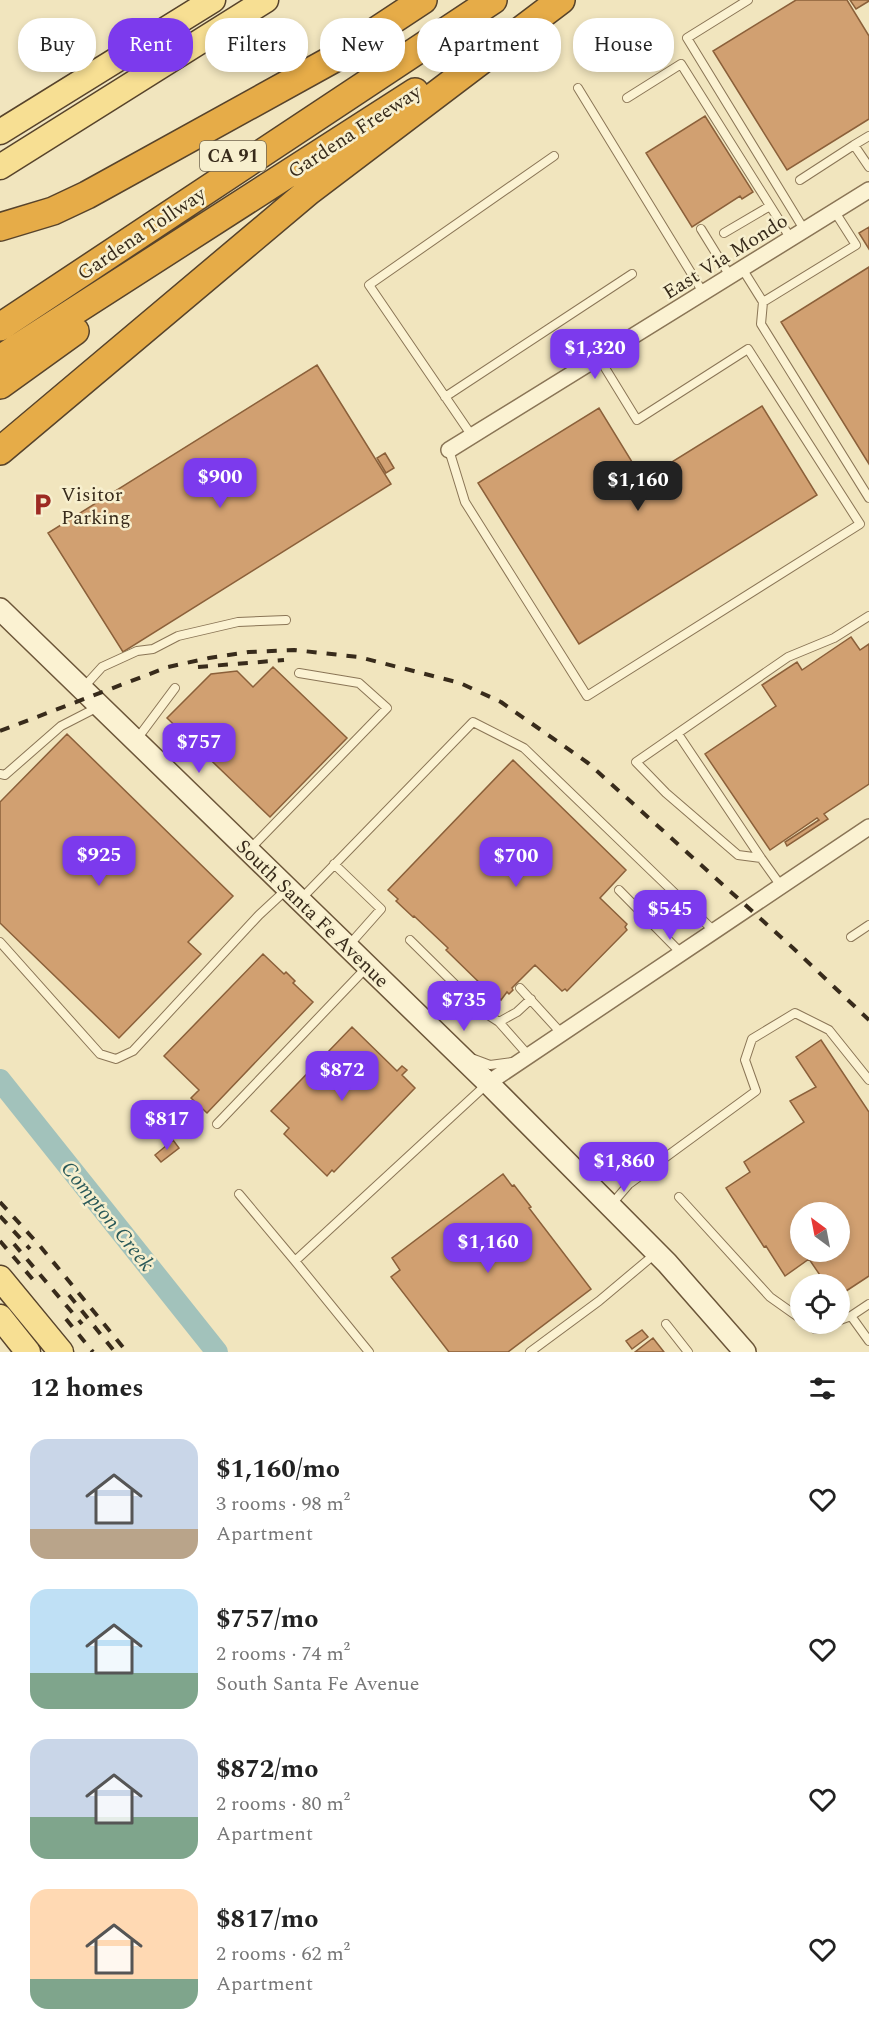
<!DOCTYPE html>
<html lang="en">
<head>
<meta charset="utf-8">
<style>
  :root { --surface:#fff; --page:#f2f2f2; --text:#222; --muted:#767676; --accent:#7c3aed }
  body { margin:0; font-family:Spectral,serif; background:var(--page); color:var(--text); height:100vh; display:flex; flex-direction:column; font-size:22px; white-space:nowrap }
  * { box-sizing:border-box; margin:0 }
  p { font-size:20px; color:var(--muted) }
  .icon { flex:none; width:33px; height:33px; fill:none; stroke:currentColor; stroke-width:2; stroke-linecap:round; stroke-linejoin:round }
  .map { position:relative; height:1352px; overflow:hidden }
  .panel { display:flex; flex-direction:column; background:var(--surface); flex:1 }
  .panel>* { flex:none }
  .top-card { position:absolute; left:18px; top:18px; width:834px; height:54px; display:flex; gap:12px }
  .needle { width:39px; rotate:328deg }
  .buttons { position:absolute; left:790px; top:1202px; display:grid; gap:12px }
  .buttons a { display:grid; place-items:center; width:60px; height:60px; border-radius:50%; background:var(--surface); box-shadow:0 3px 9px #0003; font-size:30px }
  .price { position:absolute; translate:-50% -51px; padding:0 14px; border-radius:12px; background:var(--accent); color:#fff; font-size:20px; line-height:39px; filter:drop-shadow(0 2px 3px #0008) }
  .price::after { content:''; position:absolute; left:50%; top:36px; width:18px; height:14px; margin-left:-9px; background:inherit; clip-path:polygon(0 0,100% 0,50% 100%) }
  .price.on { background:#222; color:#fff }
  ul { padding:0; list-style:none }
  li { display:flex; align-items:center; gap:18px; height:150px; padding:0 30px }
  li span { display:grid; place-items:center; flex:none; width:168px; height:120px; border-radius:18px; color:#555 }
  li>.icon { margin-inline-start:auto }
  span .icon { width:72px; height:72px; fill:#fffc; stroke-width:1 }
  li b { font-size:26px }
  h2 { display:flex; justify-content:space-between; align-items:center; height:72px; padding:0 30px; font-size:26px }
  .chip { padding:0 21px; border-radius:24px; background:var(--surface); box-shadow:0 3px 9px #0003; font-size:21px; line-height:54px }
  .chip.on { background:var(--accent); color:#fff }
  .map>svg:first-child { display:block }
  .lines { fill:none; stroke-linecap:round; stroke-linejoin:round }
  .river { stroke:#a2c2bb; stroke-width:22 }
  .building { fill:#d1a071; stroke:#8b603a; stroke-width:1.5; fill-rule:evenodd }
  .service-casing { stroke:#8a7556; stroke-width:10 }
  .minor-casing { stroke:#8a7556; stroke-width:18 }
  .secondary-casing { stroke:#6c5639; stroke-width:24 }
  .primary-casing { stroke:#57432b; stroke-width:27 }
  .motorway-casing { stroke:#57432b; stroke-width:30 }
  .service { stroke:#fbf2d2; stroke-width:8 }
  .minor { stroke:#fbf2d2; stroke-width:15 }
  .secondary { stroke:#fbf2d2; stroke-width:21 }
  .primary { stroke:#f7df93; stroke-width:24 }
  .motorway { stroke:#e6ac48; stroke-width:27 }
  .rail { stroke:#382b1b; stroke-width:4; stroke-dasharray:10 10; stroke-linecap:butt }
  .labels { text-anchor:middle; stroke-width:5; stroke-linejoin:round; paint-order:stroke }
  .shield { fill:#f7efce; stroke:#716651; stroke-width:1.5 }
  .shield-label { font-size:18px; font-weight:bold; fill:#382b1b }
  .street-label { font-size:20px; fill:#382b1b; stroke:#f7efce }
  .poi-label { font-size:20px; fill:#382b1b; stroke:#f7efce; text-anchor:start }
  .water-label { font-size:21px; font-style:italic; fill:#295959; stroke:#f7efce }
</style>
</head>
<body>
<div class="map">
<svg width="869" height="1352" viewBox="0 0 869 1352">
  <rect width="100%" height="100%" fill="#f1e5be"/>
  <g class="lines">
    <path class="river" d="M 0,1080 L 217,1352"/>
  </g>
  <path class="building" d="M 796,0 L 847,0 L 869,36 L 869,119 L 787,170 L 713,51 Z
    M 850,0 L 869,0 L 869,1 L 856,9 Z
    M 705,116 L 753,192 L 742,199 L 740,196 L 692,227 L 646,153 Z
    M 869,227 L 869,249 L 859,233 Z
    M 869,267 L 869,464 L 781,322 Z
    M 317,365 L 391,484 L 123,652 L 48,533 Z
    M 762,406 L 817,495 L 579,644 L 478,483 L 599,408 L 643,480 Z
    M 385,453 L 394,468 L 386,473 L 377,458 Z
    M 851,637 L 860,650 L 869,644 L 869,784 L 824,814 L 828,819 L 787,846 L 785,842 L 819,820 L 817,818 L 770,850 L 705,754 L 776,706 L 762,685 L 797,662 L 802,670 Z
    M 273,667 L 347,738 L 270,817 L 167,718 L 211,674 L 237,671 L 253,687 Z
    M 67,734 L 233,896 L 188,942 L 201,954 L 119,1038 L 0,923 L 0,802 Z
    M 513,760 L 626,870 L 600,898 L 627,924 L 625,927 L 627,930 L 567,991 L 565,989 L 562,991 L 535,965 L 512,988 L 513,990 L 509,994 L 507,992 L 501,1000 L 490,989 L 488,991 L 446,950 L 448,948 L 414,916 L 413,917 L 396,901 L 398,899 L 388,890 Z
    M 263,954 L 284,974 L 286,972 L 295,981 L 293,983 L 313,1002 L 207,1113 L 191,1098 L 199,1090 L 164,1056 Z
    M 352,1027 L 397,1071 L 402,1066 L 407,1070 L 402,1075 L 415,1088 L 334,1172 L 332,1170 L 327,1176 L 284,1134 L 289,1128 L 271,1111 Z
    M 821,1040 L 869,1112 L 869,1276 L 840,1295 L 840,1284 L 826,1284 L 809,1259 L 785,1276 L 766,1246 L 764,1247 L 726,1188 L 750,1172 L 744,1162 L 804,1122 L 790,1101 L 816,1087 L 796,1057 ZM 801,1212 L 840,1212 L 840,1251 L 801,1251 Z
    M 173,1140 L 179,1148 L 161,1162 L 155,1155 Z
    M 503,1174 L 512,1186 L 514,1185 L 531,1207 L 529,1208 L 591,1289 L 508,1352 L 449,1352 L 391,1277 L 400,1270 L 392,1258 Z
    M 642,1330 L 648,1337 L 632,1349 L 626,1341 Z
    M 653,1338 L 664,1352 L 635,1352 Z"/>
  <g class="lines">
    <defs>
      <path id="service" d="M 748,0 L 687,38 L 805,231
        M 578,88 L 704,294
        M 627,98 L 681,64 L 791,239
        M 854,145 L 869,136
        M 800,180 L 854,145 L 869,167
        M 701,229 L 730,276
        M 724,233 L 770,206
        M 743,270 L 763,302 L 856,245 L 835,212
        M 763,302 L 761,324 L 869,498
        M 445,397 L 632,274
        M 472,436 L 369,285 L 554,156
        M 449,450 L 465,502 L 587,696 L 860,524 L 748,349 L 637,420 L 599,358
        M 83,688 L 102,667 L 137,651 L 153,649 L 178,636 L 238,622 L 286,620
        M 678,734 L 761,858
        M 137,739 L 175,688
        M 0,774 L 5,775 L 61,726 L 98,707
        M 250,849 L 387,708 L 359,683 L 299,673
        M 334,864 L 381,909 L 350,944
        M 781,886 L 761,858 L 738,855 L 666,793 L 636,762 L 788,657 L 834,638 L 869,616
        M 619,890 L 681,953
        M 300,900 L 473,722 L 524,748 L 714,931
        M 851,937 L 869,925
        M 410,940 L 482,1011 L 499,1022 L 517,1012 L 531,999
        M 0,942 L 100,1054 L 116,1059 L 133,1051 L 259,915 L 287,889
        M 520,988 L 562,1034
        M 499,1022 L 529,1056
        M 474,1059 L 490,1065 L 512,1062
        M 217,1124 L 367,967
        M 239,1194 L 295,1261
        M 679,1197 L 770,1297 L 801,1319
        M 611,1205 L 629,1184 L 756,1091 L 745,1060 L 752,1039 L 795,1013 L 829,1030 L 869,1080
        M 851,1316 L 869,1341
        M 840,1320 L 851,1316 L 869,1304
        M 807,1323 L 815,1329 L 831,1323
        M 666,1324 L 688,1352
        M 369,1352 L 295,1261 L 487,1084
        M 530,1352 L 599,1301 L 655,1254"/>
      <path id="minor" d="M 449,450 L 869,190
        M 488,1083 L 869,827"/>
      <path id="secondary" d="M 0,609 L 488,1083 L 667,1263 L 745,1352"/>
      <path id="primary" d="M 0,132 L 213,0
        M 0,167 L 266,0
        M 0,1278 L 61,1352
        M 0,1317 L 28,1352"/>
      <path id="motorway" d="M 0,227 L 53,211 L 87,195 L 335,58 L 423,0
        M 0,327 L 493,0
        M 0,359 L 415,92
        M 0,385 L 75,331
        M 0,451 L 309,191 L 561,0"/>
    </defs>
    <use href="#service" class="service-casing"/>
    <use href="#minor" class="minor-casing"/>
    <use href="#secondary" class="secondary-casing"/>
    <use href="#primary" class="primary-casing"/>
    <use href="#motorway" class="motorway-casing"/>
    <use href="#service" class="service"/>
    <use href="#minor" class="minor"/>
    <use href="#secondary" class="secondary"/>
    <use href="#primary" class="primary"/>
    <use href="#motorway" class="motorway"/>
    <path class="rail" d="M 198,667 L 284,660
      M 0,731 L 168,667 L 209,658 L 249,652 L 294,650 L 359,657 L 460,683 L 501,702 L 588,763 L 793,948 L 869,1020
      M 0,1202 L 40,1246 L 127,1352
      M 0,1216 L 30,1249
      M 0,1241 L 35,1282
      M 14,1244 L 82,1324
      M 69,1295 L 115,1352
      M 66,1319 L 93,1352"/>
  </g>
  <defs>
    <symbol id="parking-bare" viewBox="-9 -9 18 18"><path d="M-3.5-5.5H1a3.5 3.5 0 0 1 0 7H-1V5.5H-3.5ZM-1-3.4V-.6H.8a1.4 1.4 0 0 0 0-2.8Z" fill="#9d2a22" stroke="#f7efce" stroke-width="2.5" paint-order="stroke"/></symbol>
  </defs>
  <g fill-rule="evenodd">
    <use href="#parking-bare" x="26" y="488" width="33" height="33"/>
  </g>
  <g class="labels">
    <rect class="shield" x="200" y="141" width="66" height="30" rx="4.5"/>
    <g class="shield-label">
      <text x="233" y="162">CA 91</text>
    </g>
    <g class="street-label">
      <text transform="translate(354 131) rotate(-33)" y="7">Gardena Freeway</text>
      <text transform="translate(141 233) rotate(-34)" y="7">Gardena Tollway</text>
      <text transform="translate(725 256) rotate(-32)" y="7">East Via Mondo</text>
      <text transform="translate(313 913) rotate(44)" y="7">South Santa Fe Avenue</text>
    </g>
    <g class="poi-label">
      <text x="61" y="501">Visitor<tspan x="61" dy="23">Parking</tspan></text>
    </g>
    <g class="water-label">
      <text transform="translate(108 1216) rotate(51)" y="7">Compton Creek</text>
    </g>
  </g>
</svg>
<div class="buttons">
<a><svg class="needle" viewBox="-14 -14 28 28"><path d="M0-13l5 13h-10z" fill="#e53935"/><path d="M0 13l5-13h-10z" fill="#767676"/></svg></a>
<a><svg class="icon" aria-label="locate" viewBox="0 0 24 24"><circle cx="12" cy="12" r="6"/><path d="M12 2v4M12 18v4M2 12h4M18 12h4"/></svg></a>
</div>
<b class="price" style="left:595px;top:380px">$1,320</b>
<b class="price" style="left:220px;top:509px">$900</b>
<b class="price on" style="left:638px;top:512px">$1,160</b>
<b class="price" style="left:199px;top:774px">$757</b>
<b class="price" style="left:99px;top:887px">$925</b>
<b class="price" style="left:516px;top:888px">$700</b>
<b class="price" style="left:670px;top:941px">$545</b>
<b class="price" style="left:464px;top:1032px">$735</b>
<b class="price" style="left:342px;top:1102px">$872</b>
<b class="price" style="left:167px;top:1151px">$817</b>
<b class="price" style="left:624px;top:1193px">$1,860</b>
<b class="price" style="left:488px;top:1274px">$1,160</b>
<div class="top-card">
<a class="chip">Buy</a>
<a class="chip on">Rent</a>
<a class="chip">Filters</a>
<a class="chip">New</a>
<a class="chip">Apartment</a>
<a class="chip">House</a>
</div>
</div>
<section class="panel">
<h2>12 homes<svg class="icon" aria-label="filters" viewBox="0 0 24 24"><path d="M4 7h16M4 17h16"/><circle cx="9" cy="7" r="2"/><circle cx="15" cy="17" r="2"/></svg></h2>
<ul>
<li><span style="background:linear-gradient(#c9d6e8 75%,#b9a48a 0)"><svg class="icon" aria-label="home" viewBox="0 0 24 24"><path d="M3 11l9-7 9 7M6 9v11h12V9"/></svg></span><div><b>$1,160/mo</b><p>3 rooms · 98 m²</p><p>Apartment</p></div><svg class="icon" aria-label="heart" viewBox="0 0 24 24"><path d="M12 20l-8-8c-3-5 5-10 8-4 3-6 11-1 8 4z"/></svg></li>
<li><span style="background:linear-gradient(#bfe0f5 70%,#7fa58c 0)"><svg class="icon" aria-label="home" viewBox="0 0 24 24"><path d="M3 11l9-7 9 7M6 9v11h12V9"/></svg></span><div><b>$757/mo</b><p>2 rooms · 74 m²</p><p>South Santa Fe Avenue</p></div><svg class="icon" aria-label="heart" viewBox="0 0 24 24"><path d="M12 20l-8-8c-3-5 5-10 8-4 3-6 11-1 8 4z"/></svg></li>
<li><span style="background:linear-gradient(#c9d6e8 65%,#7fa58c 0)"><svg class="icon" aria-label="home" viewBox="0 0 24 24"><path d="M3 11l9-7 9 7M6 9v11h12V9"/></svg></span><div><b>$872/mo</b><p>2 rooms · 80 m²</p><p>Apartment</p></div><svg class="icon" aria-label="heart" viewBox="0 0 24 24"><path d="M12 20l-8-8c-3-5 5-10 8-4 3-6 11-1 8 4z"/></svg></li>
<li><span style="background:linear-gradient(#ffd9b3 75%,#7fa58c 0)"><svg class="icon" aria-label="home" viewBox="0 0 24 24"><path d="M3 11l9-7 9 7M6 9v11h12V9"/></svg></span><div><b>$817/mo</b><p>2 rooms · 62 m²</p><p>Apartment</p></div><svg class="icon" aria-label="heart" viewBox="0 0 24 24"><path d="M12 20l-8-8c-3-5 5-10 8-4 3-6 11-1 8 4z"/></svg></li>
</ul>
</section>
</body>
</html>
